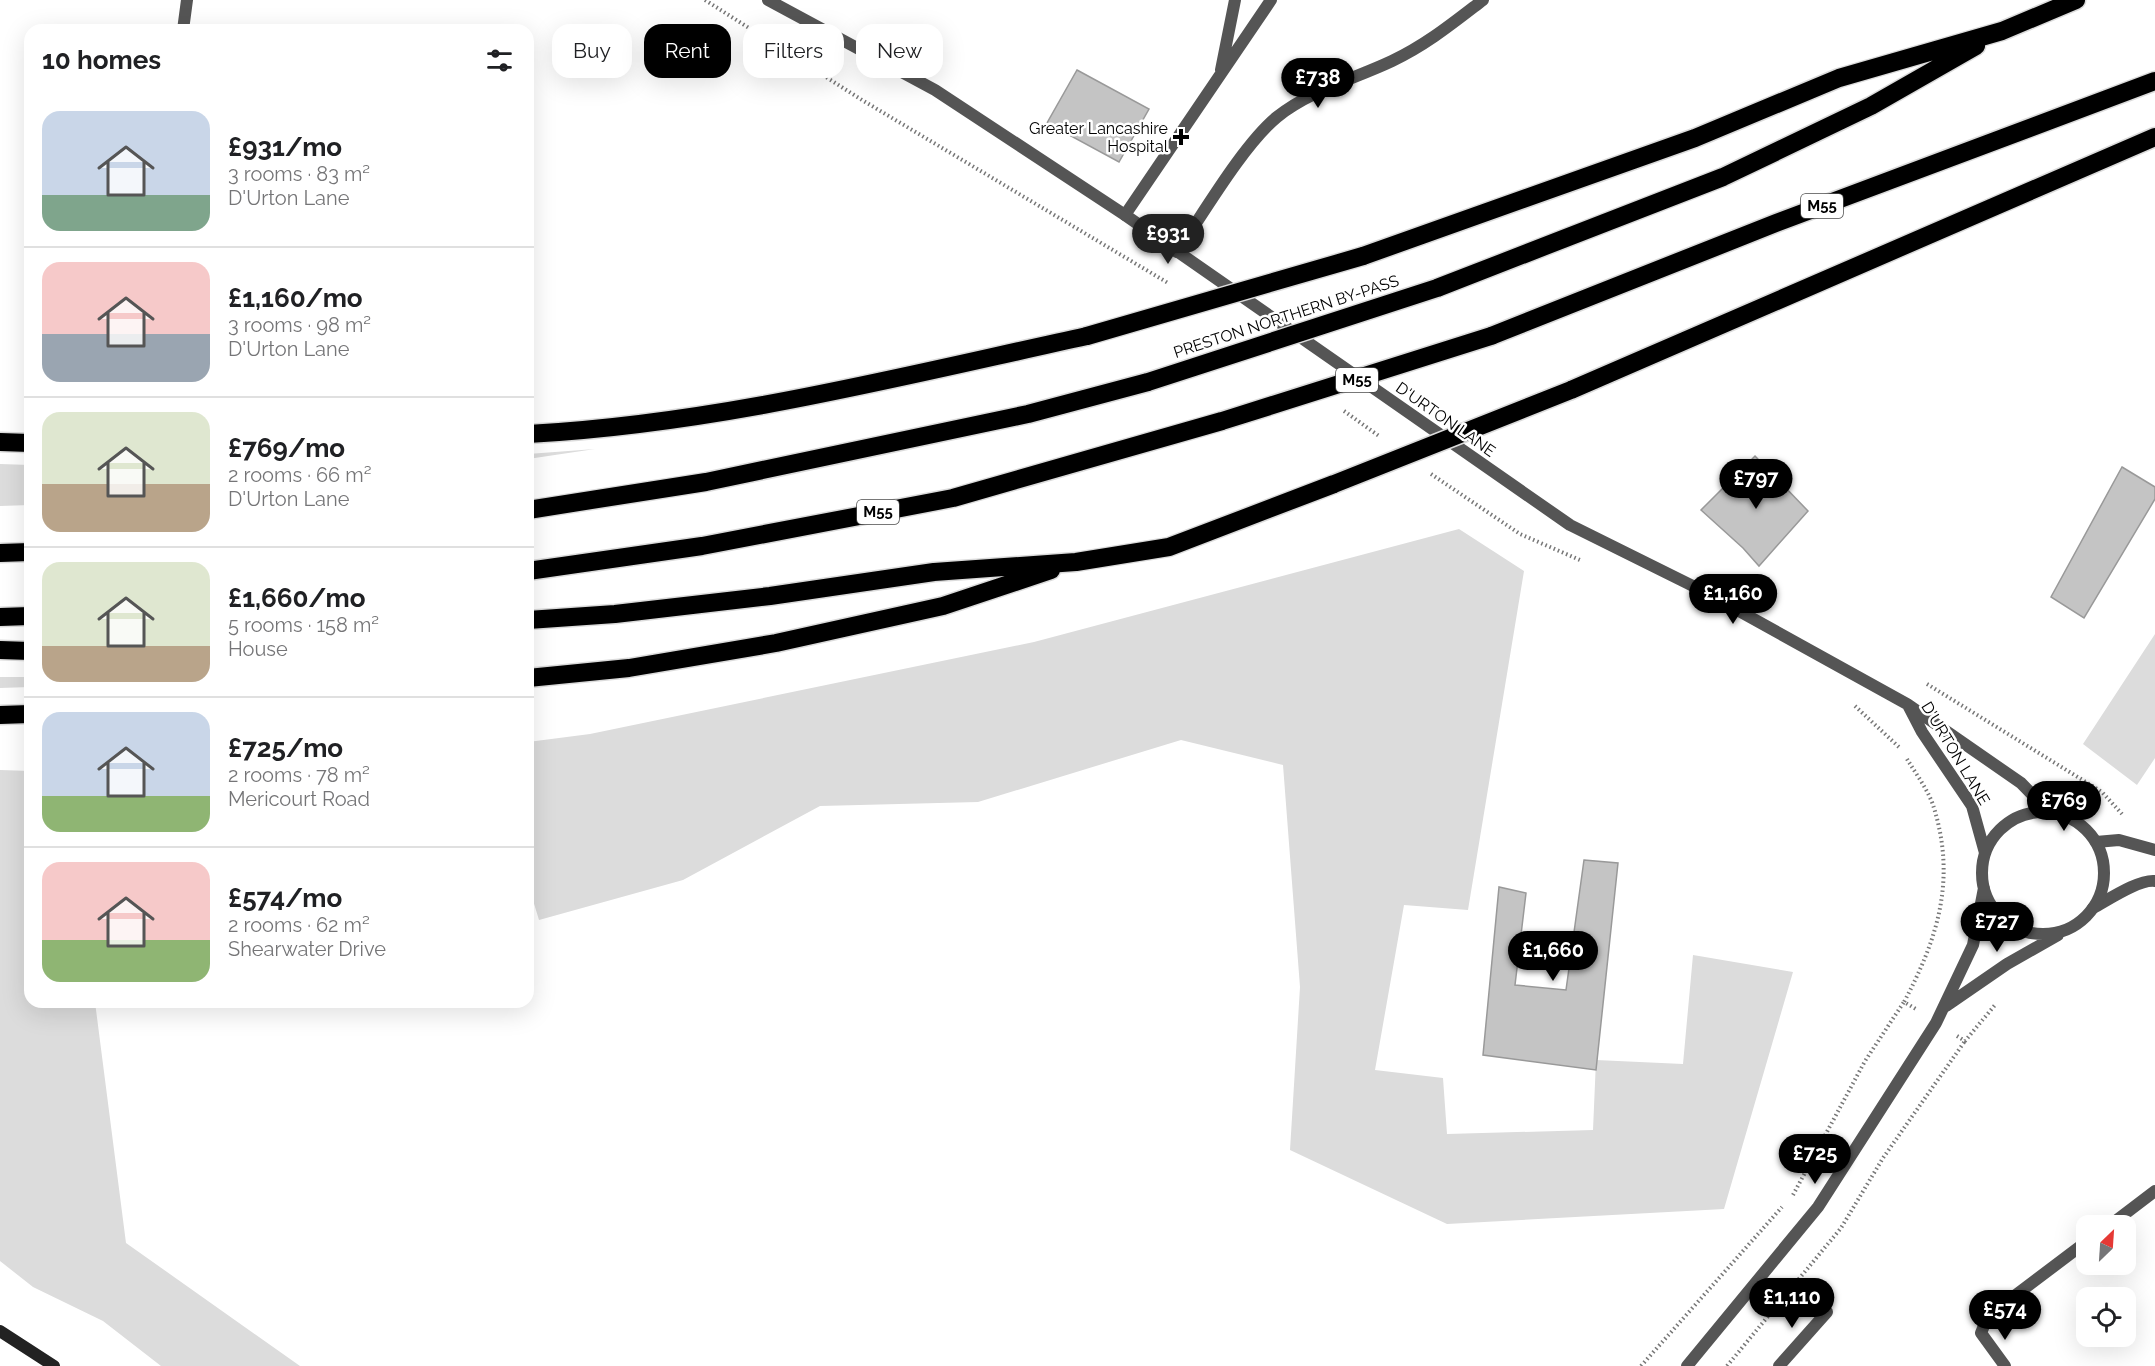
<!DOCTYPE html>
<html lang="en">
<head>
<meta charset="utf-8">
<style>
  :root { --surface:#fff; --page:#f6f6f6; --text:#202124; --muted:#757577; --line:#e0e0e0; --accent:#000 }
  body { margin:0; font-family:Raleway,sans-serif; background:var(--page); color:var(--text); height:100vh; display:flex; flex-direction:column; font-size:22px; white-space:nowrap }
  * { box-sizing:border-box; margin:0 }
  p { font-size:20px; color:var(--muted) }
  .icon { flex:none; width:33px; height:33px; fill:none; stroke:currentColor; stroke-width:2; stroke-linecap:round; stroke-linejoin:round }
  .map { position:relative; flex:1; overflow:hidden }
  .details { position:absolute; left:24px; top:24px; width:510px; height:984px; display:flex; flex-direction:column; background:var(--surface); border-radius:18px; box-shadow:0 6px 24px #0002 }
  .details>* { flex:none }
  .guide { position:absolute; left:552px; top:24px; width:570px; height:54px; display:flex; gap:12px }
  .needle { width:39px; rotate:25deg }
  .buttons { position:absolute; left:2076px; top:1215px; display:grid; gap:12px }
  .buttons a { display:grid; place-items:center; width:60px; height:60px; border-radius:12px; background:var(--surface); box-shadow:0 6px 24px #0002; font-size:30px }
  .price { position:absolute; translate:-50% -51px; padding:0 14px; border-radius:21px; background:var(--accent); color:#fff; font-size:20px; line-height:39px; filter:drop-shadow(0 2px 3px #0008) }
  .price::after { content:''; position:absolute; left:50%; top:36px; width:18px; height:14px; margin-left:-9px; background:inherit; clip-path:polygon(0 0,100% 0,50% 100%) }
  .price.selected { background:#222; color:#fff }
  ul { padding:0; list-style:none }
  li { display:flex; align-items:center; gap:18px; height:150px; padding:0 18px }
  li+li { border-top:2px solid var(--line) }
  li span { display:grid; place-items:center; flex:none; width:168px; height:120px; border-radius:18px; color:#555 }
  li>.icon { margin-inline-start:auto }
  span .icon { width:72px; height:72px; fill:#fffc; stroke-width:1 }
  li b { font-size:26px }
  h2 { display:flex; justify-content:space-between; align-items:center; height:72px; padding:0 18px; font-size:26px }
  .chip { padding:0 21px; border-radius:18px; background:var(--surface); box-shadow:0 6px 24px #0002; font-size:21px; line-height:54px }
  .chip.selected { background:var(--accent); color:#fff }
  .map>svg:first-child { display:block }
  .green { fill:#dcdcdc }
  .building { fill:#c4c4c4; stroke:#999; stroke-width:1.5 }
  .lines { fill:none; stroke-linecap:round; stroke-linejoin:round }
  .motorway-casing { stroke:#dbdbdb; stroke-width:21 }
  .path { stroke:#777; stroke-width:4; stroke-dasharray:1.5 3; stroke-linecap:butt }
  .service { stroke:#555; stroke-width:12 }
  .minor { stroke:#555; stroke-width:12 }
  .tertiary { stroke:#555; stroke-width:12 }
  .secondary { stroke:#222; stroke-width:12 }
  .motorway { stroke:#000; stroke-width:18 }
  .motorway-bridge-casing { stroke:#dbdbdb; stroke-width:21; stroke-linecap:butt }
  .motorway-bridge { stroke:#000; stroke-width:18 }
  .poi-dot { fill:#000; stroke:#fff; stroke-width:2 }
  .labels { text-anchor:middle; stroke-width:5; stroke-linejoin:round; paint-order:stroke }
  .shield { fill:#fff; stroke:#4c4c4c; stroke-width:1.5 }
  .shield-label { font-size:15px; font-weight:bold; fill:#000 }
  .poi-label { font-size:16px; fill:#000; stroke:#fff; text-anchor:end }
  .street-label { font-size:16px; fill:#000; stroke:#fff }
</style>
</head>
<body>
<div class="map">
<svg width="2155" height="1366" viewBox="0 0 2155 1366">
  <rect width="100%" height="100%" fill="#fff"/>
  <path class="green" d="M 595,449 L 528,459 L 528,454 Z
    M 0,464 L 30,465 L 30,505 L 0,506 Z
    M 1459,529 L 1524,571 L 1468,910 L 1404,905 L 1375,1070 L 1443,1078 L 1447,1134 L 1593,1130 L 1596,1060 L 1683,1064 L 1693,955 L 1793,972 L 1724,1209 L 1447,1224 L 1290,1150 L 1300,987 L 1283,765 L 1181,740 L 978,802 L 820,806 L 683,880 L 539,920 L 528,884 L 528,742 L 590,734 L 1034,642 Z
    M 2155,634 L 2155,758 L 2137,785 L 2083,744 Z
    M 0,677 L 30,677 L 30,687 L 0,688 Z
    M 0,770 L 30,771 L 30,1002 L 95,1002 L 126,1243 L 300,1366 L 161,1366 L 103,1321 L 33,1287 L 0,1261 Z"/>
  <path class="building" d="M 1077,70 L 1149,109 L 1119,162 L 1047,123 Z
    M 1755,456 L 1808,511 L 1759,566 L 1743,548 L 1701,510 Z
    M 2122,467 L 2155,487 L 2155,499 L 2084,618 L 2051,597 Z
    M 1584,860 L 1618,863 L 1596,1070 L 1483,1055 L 1499,887 L 1526,893 L 1515,985 L 1566,990 Z"/>
  <g class="lines">
    <defs>
      <path id="motorway" d="M 1363,256 L 1695,138 L 1839,78 L 2002,31 L 2076,0
        M 1437,288 L 1723,177 L 1871,106 L 1976,46
        M 1491,336 L 1776,223 L 2155,81
        M 1571,390 L 2155,137
        M 528,434 C 717,424 903,376 1087,336
        M 0,442 L 30,443
        M 528,510 L 706,482 L 1028,414 L 1148,382
        M 0,553 L 30,552
        M 528,571 L 702,546 L 953,498 L 1222,421
        M 0,617 L 30,616
        M 528,620 L 615,614 L 770,596 L 934,572 L 1076,562 L 1169,547 L 1334,484
        M 0,650 L 30,651
        M 528,678 L 629,668 L 776,643 L 943,606 L 1051,570
        M 0,715 L 30,714"/>
    </defs>
    <use href="#motorway" class="motorway-casing"/>
    <path class="path" d="M 705,0 L 862,100 L 1168,283
      M 1344,411 L 1379,436
      M 1431,474 L 1520,534 L 1580,560
      M 1927,684 L 2102,792 L 2122,814
      M 1855,706 L 1900,748
      M 1907,759 C 1916,774 1929,791 1934,808 C 1956,880 1938,938 1904,1002 L 1916,1009
      M 1957,1036 L 1965,1041 L 1995,1005
      M 1793,1195 L 1865,1061 L 1904,1002
      M 1641,1366 L 1782,1207
      M 1727,1366 L 1841,1228 L 1883,1158 L 1965,1041"/>
    <path class="service" d="M 183,30 L 187,0
      M 1221,70 L 1235,0
      M 1125,215 L 1271,0"/>
    <path class="minor" d="M 1177,252 C 1203,214 1243,145 1277,117 C 1311,90 1354,79 1392,61 C 1426,45 1453,23 1483,0
      M 2096,842 L 2119,840 L 2155,850
      M 2093,908 C 2108,900 2139,879 2155,881
      M 2109,1226 L 2155,1191
      M 1779,1366 L 1827,1312
      M 2005,1366 L 1981,1333 L 1988,1316 L 2086,1242"/>
    <path class="tertiary" d="M 768,0 L 935,90 L 1125,215 L 1570,525 L 1703,591 L 1907,704 L 2021,783 L 2049,812
      M 1908,705 L 1922,732 L 1972,806 L 1985,853
      M1982 873a61 61 0 1 1 122 0a61 61 0 1 1-122 0Z
      M 1946,1006 L 2007,964 L 2058,935
      M 1687,1366 L 1818,1207 L 1936,1023 L 1973,945 L 1984,888"/>
    <path class="secondary" d="M 0,1331 L 54,1366"/>
    <use href="#motorway" class="motorway"/>
    <defs>
      <path id="motorway-bridge" d="M 1087,336 L 1363,256
        M 1148,382 L 1437,288
        M 1222,421 L 1491,336
        M 1334,484 L 1571,390"/>
    </defs>
    <use href="#motorway-bridge" class="motorway-bridge-casing"/>
    <use href="#motorway-bridge" class="motorway-bridge"/>
  </g>
  <path class="poi-dot" d="M1178 128h6v6h6v6h-6v6h-6v-6h-6v-6h6z"/>
  <g class="labels">
    <g class="shield">
      <rect x="1801" y="194" width="42" height="24" rx="4.5"/>
      <rect x="1336" y="368" width="42" height="24" rx="4.5"/>
      <rect x="857" y="500" width="42" height="24" rx="4.5"/>
    </g>
    <g class="shield-label">
      <text x="1822" y="211">M55</text>
      <text x="1357" y="385">M55</text>
      <text x="878" y="517">M55</text>
    </g>
    <g class="poi-label">
      <text x="1168" y="134">Greater Lancashire<tspan x="1168" dy="18">Hospital</tspan></text>
    </g>
    <g class="street-label">
      <text transform="translate(1286 316) rotate(-18)" y="6">PRESTON NORTHERN BY-PASS</text>
      <text transform="translate(1446 419) rotate(35)" y="6">D'URTON LANE</text>
      <text transform="translate(1956 753) rotate(59)" y="6">D'URTON LANE</text>
    </g>
  </g>
</svg>
<div class="buttons">
<a><svg class="needle" viewBox="-14 -14 28 28"><path d="M0-13l5 13h-10z" fill="#e53935"/><path d="M0 13l5-13h-10z" fill="#757577"/></svg></a>
<a><svg class="icon" aria-label="locate" viewBox="0 0 24 24"><circle cx="12" cy="12" r="6"/><path d="M12 2v4M12 18v4M2 12h4M18 12h4"/></svg></a>
</div>
<b class="price" style="left:1318px;top:109px">£738</b>
<b class="price selected" style="left:1168px;top:265px">£931</b>
<b class="price" style="left:1756px;top:510px">£797</b>
<b class="price" style="left:1733px;top:625px">£1,160</b>
<b class="price" style="left:2064px;top:832px">£769</b>
<b class="price" style="left:1997px;top:953px">£727</b>
<b class="price" style="left:1553px;top:982px">£1,660</b>
<b class="price" style="left:1815px;top:1185px">£725</b>
<b class="price" style="left:1792px;top:1329px">£1,110</b>
<b class="price" style="left:2005px;top:1341px">£574</b>
<div class="guide">
<a class="chip">Buy</a>
<a class="chip selected">Rent</a>
<a class="chip">Filters</a>
<a class="chip">New</a>
</div>
<section class="details">
<h2>10 homes<svg class="icon" aria-label="filters" viewBox="0 0 24 24"><path d="M4 7h16M4 17h16"/><circle cx="9" cy="7" r="2"/><circle cx="15" cy="17" r="2"/></svg></h2>
<ul>
<li><span style="background:linear-gradient(#c9d6e8 70%,#7fa58c 0)"><svg class="icon" aria-label="home" viewBox="0 0 24 24"><path d="M3 11l9-7 9 7M6 9v11h12V9"/></svg></span><div><b>£931/mo</b><p>3 rooms · 83 m²</p><p>D'Urton Lane</p></div></li>
<li><span style="background:linear-gradient(#f6c9c9 60%,#9aa5b1 0)"><svg class="icon" aria-label="home" viewBox="0 0 24 24"><path d="M3 11l9-7 9 7M6 9v11h12V9"/></svg></span><div><b>£1,160/mo</b><p>3 rooms · 98 m²</p><p>D'Urton Lane</p></div></li>
<li><span style="background:linear-gradient(#dfe7d0 60%,#b9a48a 0)"><svg class="icon" aria-label="home" viewBox="0 0 24 24"><path d="M3 11l9-7 9 7M6 9v11h12V9"/></svg></span><div><b>£769/mo</b><p>2 rooms · 66 m²</p><p>D'Urton Lane</p></div></li>
<li><span style="background:linear-gradient(#dfe7d0 70%,#b9a48a 0)"><svg class="icon" aria-label="home" viewBox="0 0 24 24"><path d="M3 11l9-7 9 7M6 9v11h12V9"/></svg></span><div><b>£1,660/mo</b><p>5 rooms · 158 m²</p><p>House</p></div></li>
<li><span style="background:linear-gradient(#c9d6e8 70%,#8fb573 0)"><svg class="icon" aria-label="home" viewBox="0 0 24 24"><path d="M3 11l9-7 9 7M6 9v11h12V9"/></svg></span><div><b>£725/mo</b><p>2 rooms · 78 m²</p><p>Mericourt Road</p></div></li>
<li><span style="background:linear-gradient(#f6c9c9 65%,#8fb573 0)"><svg class="icon" aria-label="home" viewBox="0 0 24 24"><path d="M3 11l9-7 9 7M6 9v11h12V9"/></svg></span><div><b>£574/mo</b><p>2 rooms · 62 m²</p><p>Shearwater Drive</p></div></li>
</ul>
</section>
</div>
</body>
</html>
